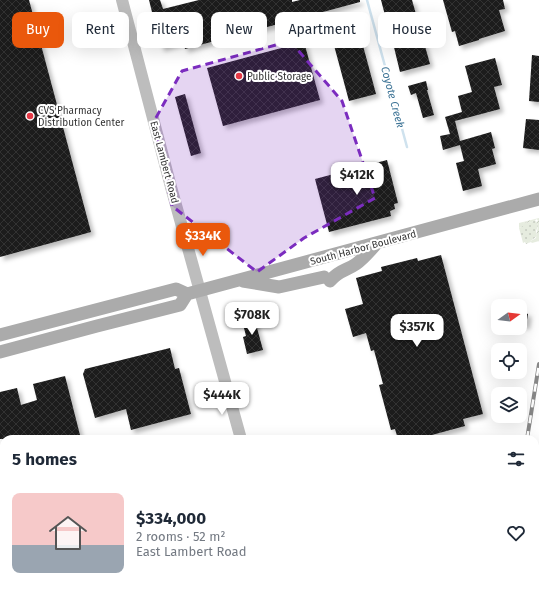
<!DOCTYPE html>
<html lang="en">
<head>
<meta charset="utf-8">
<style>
  :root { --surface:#fff; --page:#f2f2f3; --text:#1f2937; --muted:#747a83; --line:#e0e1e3; --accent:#ea580c }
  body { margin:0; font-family:"Fira Sans",sans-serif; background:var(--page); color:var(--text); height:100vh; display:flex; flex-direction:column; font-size:15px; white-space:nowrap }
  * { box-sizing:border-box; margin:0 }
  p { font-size:13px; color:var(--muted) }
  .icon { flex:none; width:22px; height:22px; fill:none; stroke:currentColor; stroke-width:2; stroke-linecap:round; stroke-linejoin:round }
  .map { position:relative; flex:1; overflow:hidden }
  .panel { position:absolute; left:0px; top:435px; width:539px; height:156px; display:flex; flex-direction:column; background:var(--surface); border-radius:12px 12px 0 0; box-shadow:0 4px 16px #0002 }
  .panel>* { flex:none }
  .hud { position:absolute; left:12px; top:12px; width:515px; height:36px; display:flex; gap:8px }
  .needle { width:26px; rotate:75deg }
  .controls { position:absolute; left:491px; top:299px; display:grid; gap:8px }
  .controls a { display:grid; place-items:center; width:36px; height:36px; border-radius:8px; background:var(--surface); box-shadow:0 4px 16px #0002; font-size:20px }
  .price { position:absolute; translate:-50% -34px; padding:0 9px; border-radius:8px; background:#fff; color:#222; font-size:13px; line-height:26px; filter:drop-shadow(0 1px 2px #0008) }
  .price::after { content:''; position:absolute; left:50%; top:24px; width:12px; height:9px; margin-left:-6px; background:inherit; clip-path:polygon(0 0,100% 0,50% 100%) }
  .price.on { background:var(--accent); color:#fff }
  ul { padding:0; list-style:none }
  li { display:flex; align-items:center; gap:12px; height:100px; padding:0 12px }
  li+li { border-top:1px solid var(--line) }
  li span { display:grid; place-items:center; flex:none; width:112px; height:80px; border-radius:8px; color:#555 }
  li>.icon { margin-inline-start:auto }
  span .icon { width:48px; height:48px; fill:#fffc; stroke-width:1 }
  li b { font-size:17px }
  h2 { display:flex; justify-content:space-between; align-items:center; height:48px; padding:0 12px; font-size:17px }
  .pill { padding:0 14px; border-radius:8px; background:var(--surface); box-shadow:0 4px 16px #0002; font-size:14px; line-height:36px }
  .pill.on { background:var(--accent); color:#fff }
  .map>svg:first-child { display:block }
  .grass { fill:url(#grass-dots) }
  .garden { fill:url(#garden-furrows) }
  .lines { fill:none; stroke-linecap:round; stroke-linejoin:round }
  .stream { stroke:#cfe2ee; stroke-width:2.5 }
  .building { fill:url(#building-cross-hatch); filter:url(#shadow) }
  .street { stroke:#d0d0d0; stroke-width:8 }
  .secondary { stroke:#bdbdbd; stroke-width:12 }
  .primary { stroke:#ababab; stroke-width:13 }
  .rail-casing { stroke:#888; stroke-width:4 }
  .rail { stroke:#fff; stroke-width:2.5; stroke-dasharray:8; stroke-linecap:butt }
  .marked { fill:#7b2cbf; fill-opacity:0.2; stroke:#7b2cbf; stroke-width:3; stroke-dasharray:8 5; stroke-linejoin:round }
  .poi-dot { fill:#e63946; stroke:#fff; stroke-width:1.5 }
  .labels { text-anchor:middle; stroke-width:4; stroke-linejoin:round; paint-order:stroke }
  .poi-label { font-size:10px; fill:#333; stroke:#fff; text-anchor:start }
  .street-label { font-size:10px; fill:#333; stroke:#fff }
  .water-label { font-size:11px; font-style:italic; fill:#3f7597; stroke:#fff }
</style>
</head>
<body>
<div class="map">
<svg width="539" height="591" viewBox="0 0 539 591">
  <defs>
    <pattern id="grass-dots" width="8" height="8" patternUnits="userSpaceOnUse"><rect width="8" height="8" fill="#e6ecdf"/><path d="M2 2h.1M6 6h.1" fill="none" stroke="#c6cbc0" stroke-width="1.8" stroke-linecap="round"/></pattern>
    <pattern id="garden-furrows" width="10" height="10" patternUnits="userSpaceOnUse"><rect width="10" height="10" fill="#e6ecdf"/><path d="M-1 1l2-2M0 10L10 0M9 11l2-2" fill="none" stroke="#c6cbc0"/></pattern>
    <pattern id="building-cross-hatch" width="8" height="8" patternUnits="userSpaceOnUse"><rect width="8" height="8" fill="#1a1a1a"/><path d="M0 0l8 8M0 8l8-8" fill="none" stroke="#333"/></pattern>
    <filter id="shadow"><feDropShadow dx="3.5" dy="3.5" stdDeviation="2" flood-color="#0004"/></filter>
  </defs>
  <rect width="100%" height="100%" fill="#fff"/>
  <path class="grass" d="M 535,220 L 538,226 L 536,231 L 537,236 L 532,240 L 527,243 L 522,239 L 519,228 L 521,227 L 524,222 L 530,223 Z"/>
  <path class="garden" d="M 539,218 L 539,241 L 532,243 L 531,242 L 526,244 L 525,242 L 523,243 L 522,239 L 524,239 L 527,243 L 536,238 L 538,226 L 536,222 L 538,221 L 537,219 L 530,223 L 524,222 L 523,226 L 519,228 L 519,223 Z"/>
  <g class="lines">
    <path class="stream" d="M 367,0 L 407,147"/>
  </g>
  <path class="building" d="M 0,0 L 29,0 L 91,232 L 0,257 Z
    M 149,0 L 160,0 L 163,9 L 199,0 L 292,0 L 292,2 L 300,0 L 360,0 L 360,2 L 185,49 L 183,42 L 161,48 Z
    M 381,0 L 412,0 L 430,64 L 400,72 L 392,39 L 396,38 L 390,18 L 386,19 Z
    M 443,0 L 503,0 L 505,9 L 499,10 L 505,31 L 479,39 L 479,40 L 459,46 L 455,31 L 452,32 Z
    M 355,16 L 376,94 L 349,101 L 328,23 Z
    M 304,42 L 320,100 L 223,126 L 207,68 Z
    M 532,55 L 539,56 L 539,102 L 529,101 Z
    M 495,58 L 502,85 L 494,87 L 500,109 L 455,121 L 460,141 L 491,132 L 495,148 L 492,149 L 496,164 L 478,169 L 482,186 L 463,191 L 456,163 L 464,161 L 460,145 L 443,150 L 440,136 L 450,134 L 445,117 L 462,112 L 458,96 L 472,92 L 465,66 Z
    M 426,81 L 428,90 L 427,90 L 434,115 L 423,118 L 416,93 L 411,95 L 408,86 Z
    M 185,94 L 201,153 L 191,156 L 175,97 Z
    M 526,119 L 539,120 L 539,150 L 523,148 Z
    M 387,160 L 398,203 L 394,204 L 395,209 L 390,211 L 391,216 L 329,232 L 315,179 Z
    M 441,255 L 483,414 L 463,419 L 465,426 L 417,439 L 398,439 L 395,429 L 391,430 L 379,385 L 383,384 L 374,350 L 371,351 L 366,333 L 353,337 L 345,309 L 363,304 L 356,278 L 382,271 L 381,267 L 417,258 L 418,261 Z
    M 522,312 L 528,314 L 526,326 L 520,325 Z
    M 254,317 L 263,350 L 247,354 L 243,337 L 246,336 L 242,320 Z
    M 170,348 L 175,369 L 179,368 L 191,414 L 131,430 L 126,409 L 95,418 L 83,374 L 85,369 Z
    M 65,376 L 81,439 L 0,439 L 0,392 L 17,388 L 21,405 L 37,400 L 33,384 Z"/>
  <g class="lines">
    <path class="street" d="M 535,576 L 539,553
      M 532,591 L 533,587"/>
    <path class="secondary" d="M 122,0 L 171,187 L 241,439
      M 282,587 L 284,591"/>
    <path class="primary" d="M 243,281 L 279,287 L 324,277
      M 330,281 C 339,270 346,271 356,264 C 363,259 370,251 376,244
      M 0,335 L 176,289 L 187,294 L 539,199
      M 0,352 L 97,326 L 180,305 L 187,294"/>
    <defs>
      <path id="rail" d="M 527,439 L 539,364
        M 502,591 L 502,587"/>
    </defs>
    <use href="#rail" class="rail-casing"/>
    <use href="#rail" class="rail"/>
  </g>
  <path class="marked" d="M 290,41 L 342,101 L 375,198 L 304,238 L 257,272 L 172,206 L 153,123 L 182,71 Z"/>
  <g class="poi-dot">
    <circle cx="239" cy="76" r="4"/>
    <circle cx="30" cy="116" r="4"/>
  </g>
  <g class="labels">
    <g class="poi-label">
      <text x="247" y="80">Public Storage</text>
      <text x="38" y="114">CVS Pharmacy<tspan x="38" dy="12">Distribution Center</tspan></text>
    </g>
    <g class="street-label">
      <text transform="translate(165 162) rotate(75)" y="4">East Lambert Road</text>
      <text transform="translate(363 247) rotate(-15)" y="4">South Harbor Boulevard</text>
    </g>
    <g class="water-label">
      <text transform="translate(393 97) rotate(75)" y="4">Coyote Creek</text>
    </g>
  </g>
</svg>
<div class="controls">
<a><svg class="needle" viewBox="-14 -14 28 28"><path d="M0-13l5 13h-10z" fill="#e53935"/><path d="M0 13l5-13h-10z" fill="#747a83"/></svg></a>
<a><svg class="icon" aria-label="locate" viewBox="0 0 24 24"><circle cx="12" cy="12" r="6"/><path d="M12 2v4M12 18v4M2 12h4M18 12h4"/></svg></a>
<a><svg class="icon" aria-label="layers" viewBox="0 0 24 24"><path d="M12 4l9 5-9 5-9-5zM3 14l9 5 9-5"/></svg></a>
</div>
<b class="price" style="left:357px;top:196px">$412K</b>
<b class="price on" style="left:203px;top:257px">$334K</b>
<b class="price" style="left:252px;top:336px">$708K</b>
<b class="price" style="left:417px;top:348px">$357K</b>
<b class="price" style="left:222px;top:416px">$444K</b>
<div class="hud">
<a class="pill on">Buy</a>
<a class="pill">Rent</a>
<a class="pill">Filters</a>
<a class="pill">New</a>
<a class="pill">Apartment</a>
<a class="pill">House</a>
</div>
<section class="panel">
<h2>5 homes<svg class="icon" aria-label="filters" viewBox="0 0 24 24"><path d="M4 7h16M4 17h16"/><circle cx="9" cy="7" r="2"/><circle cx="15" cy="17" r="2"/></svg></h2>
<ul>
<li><span style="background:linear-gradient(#f6c9c9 65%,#9aa5b1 0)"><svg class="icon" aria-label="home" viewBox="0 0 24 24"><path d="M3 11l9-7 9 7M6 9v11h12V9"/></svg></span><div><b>$334,000</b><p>2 rooms · 52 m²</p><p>East Lambert Road</p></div><svg class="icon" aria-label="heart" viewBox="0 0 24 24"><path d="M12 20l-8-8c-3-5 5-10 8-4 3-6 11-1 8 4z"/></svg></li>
</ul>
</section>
</div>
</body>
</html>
